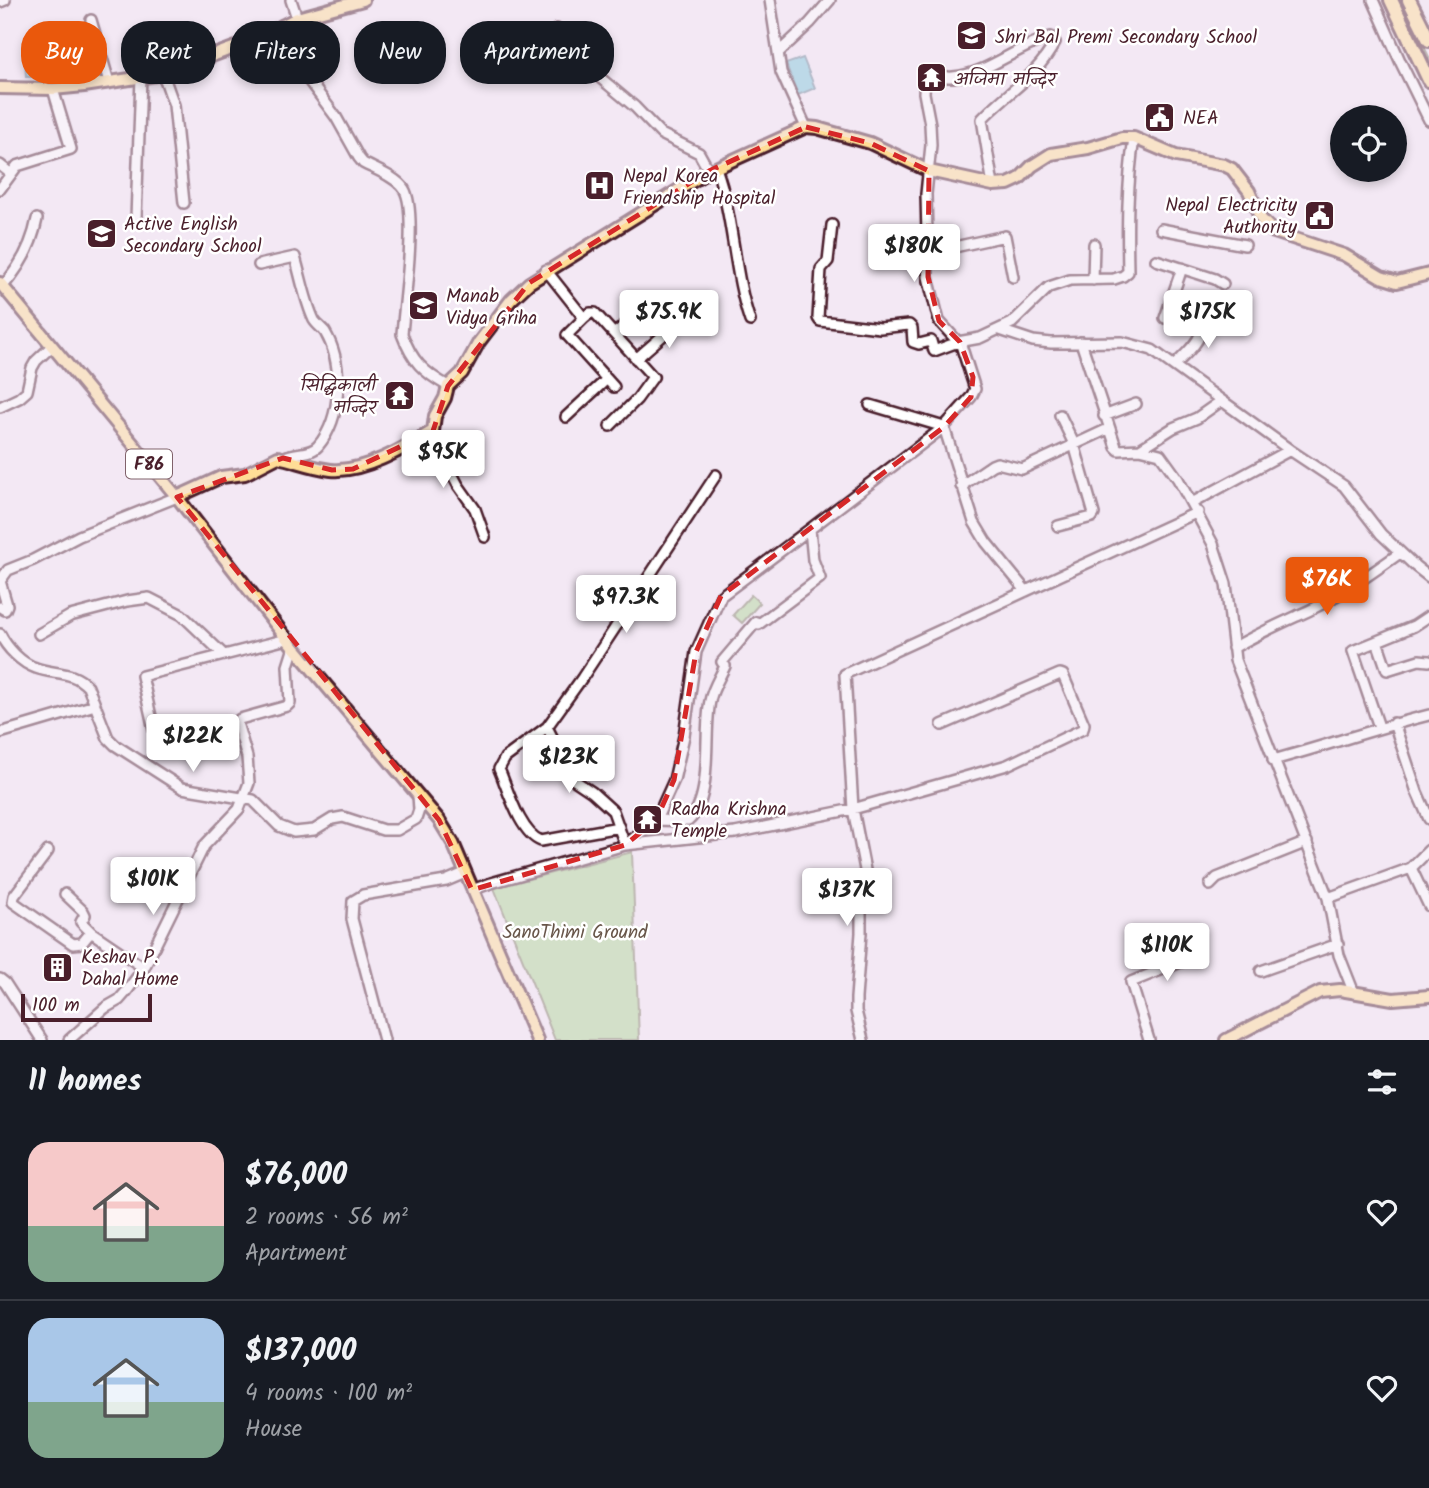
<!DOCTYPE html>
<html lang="en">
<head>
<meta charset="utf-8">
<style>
  :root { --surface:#171b24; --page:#20242c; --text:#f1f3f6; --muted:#9ea1a6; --line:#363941; --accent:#ea580c }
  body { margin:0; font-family:Kalam,"Playpen Sans Deva",sans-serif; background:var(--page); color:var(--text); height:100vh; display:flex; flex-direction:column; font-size:26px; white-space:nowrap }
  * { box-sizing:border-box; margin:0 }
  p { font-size:23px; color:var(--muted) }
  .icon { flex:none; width:38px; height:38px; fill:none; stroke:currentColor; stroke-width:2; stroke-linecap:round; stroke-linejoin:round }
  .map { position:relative; height:1040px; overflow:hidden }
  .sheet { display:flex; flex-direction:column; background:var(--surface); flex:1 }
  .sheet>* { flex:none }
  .hud { position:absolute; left:21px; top:21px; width:700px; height:63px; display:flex; gap:14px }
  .buttons { position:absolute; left:1330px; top:105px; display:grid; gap:14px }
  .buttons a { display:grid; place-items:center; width:77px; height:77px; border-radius:50%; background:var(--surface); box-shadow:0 4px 10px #0003; font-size:35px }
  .scale { position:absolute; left:21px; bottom:18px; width:131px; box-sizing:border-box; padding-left:7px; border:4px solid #4a1f2b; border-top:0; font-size:19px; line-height:24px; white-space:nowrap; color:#4a1f2b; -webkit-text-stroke:5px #fff; paint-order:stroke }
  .price { position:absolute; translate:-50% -60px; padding:0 16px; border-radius:7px; background:#fff; color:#222; font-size:23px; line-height:46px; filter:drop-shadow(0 2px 4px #0008) }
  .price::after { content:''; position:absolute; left:50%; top:42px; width:21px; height:16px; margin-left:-10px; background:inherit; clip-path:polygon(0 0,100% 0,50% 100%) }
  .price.current { background:var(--accent); color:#fff }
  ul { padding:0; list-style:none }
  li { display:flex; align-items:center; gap:21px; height:175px; padding:0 28px }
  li+li { border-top:2px solid var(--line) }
  li span { display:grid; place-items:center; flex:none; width:196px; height:140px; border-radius:21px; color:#555 }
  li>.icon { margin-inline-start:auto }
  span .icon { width:84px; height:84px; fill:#fffc; stroke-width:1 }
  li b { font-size:30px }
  h2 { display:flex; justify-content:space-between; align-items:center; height:84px; padding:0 28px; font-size:30px }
  .pill { padding:0 24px; border-radius:28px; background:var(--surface); box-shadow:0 4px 10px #0003; font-size:24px; line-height:63px }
  .pill.current { background:var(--accent); color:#fff }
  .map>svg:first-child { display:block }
  .green { fill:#add794; stroke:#7c7b60; stroke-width:2 }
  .water { fill:#7bc8da; stroke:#678494; stroke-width:2 }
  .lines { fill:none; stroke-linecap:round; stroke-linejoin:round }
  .minor-casing { stroke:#4a1f2b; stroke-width:14 }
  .major-casing { stroke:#4a1f2b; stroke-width:16 }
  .highway-casing { stroke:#4a1f2b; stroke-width:18 }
  .minor { stroke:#fff; stroke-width:9 }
  .major { stroke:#ffdd96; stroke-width:10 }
  .highway { stroke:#ffdd96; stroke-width:12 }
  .marked { fill:none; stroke:#d62828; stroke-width:5; stroke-dasharray:14 9; stroke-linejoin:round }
  .labels { text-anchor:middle; stroke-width:5; stroke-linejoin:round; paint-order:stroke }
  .shield { fill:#fff; stroke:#80626b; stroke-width:2 }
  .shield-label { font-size:18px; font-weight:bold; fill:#4a1f2b }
  .poi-label { font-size:19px; fill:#4a1f2b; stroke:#fff; text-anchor:start }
  .park-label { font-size:19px; fill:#68564a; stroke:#fff }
</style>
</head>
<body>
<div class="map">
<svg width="1429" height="1040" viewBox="0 0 1429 1040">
  <rect width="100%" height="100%" fill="#f3e8f4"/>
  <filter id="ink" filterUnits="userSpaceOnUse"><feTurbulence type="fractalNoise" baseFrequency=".0143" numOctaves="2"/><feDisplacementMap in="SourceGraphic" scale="14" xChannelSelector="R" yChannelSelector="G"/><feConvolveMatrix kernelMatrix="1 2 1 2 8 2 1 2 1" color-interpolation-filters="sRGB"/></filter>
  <g filter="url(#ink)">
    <path class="green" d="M 1399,0 L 1402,0 L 1429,57 L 1429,66 Z
      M 751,595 L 760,603 L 742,623 L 733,615 Z
      M 632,852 L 639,1040 L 555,1040 L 494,888 Z"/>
    <path class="water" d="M 803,58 L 815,88 L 798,95 L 786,64 Z
      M 40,61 L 44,77 L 26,77 L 25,62 Z"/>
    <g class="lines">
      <defs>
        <path id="minor" d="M 291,0 L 297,18
          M 770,0 L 781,72 L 806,127
          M 1373,0 L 1401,63 L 1429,120
          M 0,2 L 5,0
          M 91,20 L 109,82
          M 282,25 L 304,74 L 336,117 L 359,158 L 363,163 C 376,170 396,177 404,189 C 418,211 404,304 402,334 C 412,361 423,372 448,386
          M 557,29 L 564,44 L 574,56 L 635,107 L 661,134 L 699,153 L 709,171
          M 778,53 L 810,23 L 830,0
          M 163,74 L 174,105 L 184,203
          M 0,165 L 10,173
          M 716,168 C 734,217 733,271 750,321
          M 993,185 L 982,119 C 1007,92 1037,77 1055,42 L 1051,37 C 1017,46 988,74 953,77 C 944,78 934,74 925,73 L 924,93 L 930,124 L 931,145 L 926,194 L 928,277 L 939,321 L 958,342 L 980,338 L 1012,323 L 1049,287 L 1070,280 L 1114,279 L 1123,276 L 1128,272 C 1127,224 1127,186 1134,138
          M 0,189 L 17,166 L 71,149 L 53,89
          M 136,219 L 141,77
          M 832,225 L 828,261 L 821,269 L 818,318 L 820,321 L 880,328 L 909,325 L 912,328 L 913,342 L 919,344 L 931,341 L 934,351 L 958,342
          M 1161,229 L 1245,245
          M 927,253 L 1005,236 L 1013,277
          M 1156,260 L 1215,279 L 1223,284
          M 259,265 L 295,257 C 301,277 305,301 314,320 C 317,325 322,328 325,332 C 344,364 342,418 318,446 C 309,456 293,451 283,458
          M 546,270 L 584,318 L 567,335 L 614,387
          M 1093,280 L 1094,244
          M 3,286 C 20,267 32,245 37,219
          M 584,318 L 590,313 L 595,313 L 653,377 L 637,399 L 610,426
          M 1165,318 L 1182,268
          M 1000,330 L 1033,341 L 1051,343 L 1122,342 L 1152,350 L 1290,450 L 1344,486 L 1381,534 L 1415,566 L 1429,577
          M 614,334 L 645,308
          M 960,342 L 975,389 L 971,397 L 944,427 L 974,522 L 986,542 L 1026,591
          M 1081,342 L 1116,447 L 1119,450 L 1140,449 L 1160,454 L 1178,479 L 1213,544 L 1226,584 L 1235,660 L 1328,898 L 1339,955 L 1354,993
          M 636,359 L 683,318
          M 1175,365 C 1183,356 1202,341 1201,328 C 1201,324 1199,321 1197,318 L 1200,311
          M 0,407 L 19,398 L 27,391 L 32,368 L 36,361 L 52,346
          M 1104,416 L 1136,404
          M 566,417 L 607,379
          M 433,431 L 440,451 L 458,485 L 475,509 L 485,537
          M 1140,449 L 1173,428 L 1197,418 L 1221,401
          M 961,486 L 992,465 L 997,463 L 1022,469 L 1108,429
          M 1192,503 L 1290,450
          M 1058,526 L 1092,517 L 1094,514 L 1074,444 L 1060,415
          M 0,607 L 5,610 L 7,605 L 0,581 L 8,570 L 33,560 L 79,536 L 177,497
          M 0,634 C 7,648 21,663 36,668 C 55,675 73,670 88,687 L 108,738 L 115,745 L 182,788 L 253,800 L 279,826 L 294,832 L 314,830 L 332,819 L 343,817 L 383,830 L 397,830 L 416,819 L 419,810 L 418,795
          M 39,634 L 70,616 L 127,601 L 149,598 L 182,615 L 224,655
          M 1377,641 L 1387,670 L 1419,660 L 1429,661
          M 1233,648 C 1254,636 1275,626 1297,616 C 1333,601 1369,575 1400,553
          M 1394,723 L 1417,792 L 1429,819
          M 547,727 L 574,780 L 592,792 L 613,811 L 625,845 L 656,820 L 688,821 C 714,799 703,734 710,701 C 712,689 720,677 725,666 L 722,662 L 756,622 L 759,624 L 820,578 L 813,560 L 810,529 L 944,427 L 870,405
          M 1379,727 L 1353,651 L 1414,626 L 1429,616
          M 154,730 L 142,676 L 287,639
          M 0,733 L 95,705
          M 1273,760 C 1326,746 1376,728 1429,715
          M 656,820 L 674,780 L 684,736 L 696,652 L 721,596 L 810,529
          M 619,827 L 541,841 C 520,833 508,790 499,769 L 505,758 L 547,727 L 582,678 L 716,475
          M 48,851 L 14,896 L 13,902 L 73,944 L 82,943 L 91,932
          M 1411,868 L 1429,906
          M 1210,885 L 1217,878 L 1307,842
          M 472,890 L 491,883 L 625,845 L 735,833 L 853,809 L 1007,765 L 1083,729 L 1084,724 L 1063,675 L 1060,674 L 942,725
          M 65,894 L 83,911 L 85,915 L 81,922 L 91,932 L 144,968
          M 1328,898 L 1411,868 L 1429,850
          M 1261,971 L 1338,944
          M 0,979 L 5,983 L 42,1040
          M 69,1040 L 105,1008 L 119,1000 L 126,992 L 144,968 L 204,846 L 239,809 L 249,783 L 247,757 L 237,723 L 240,719 L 287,706 L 290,703 L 288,666 L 294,647
          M 384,1040 L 352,919 L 353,901 L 363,895 L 446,881 L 465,873
          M 863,1040 L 856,1011 L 856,998 L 861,933 L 861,884 L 865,870 L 853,809 L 845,674 L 1198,512
          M 1149,1040 L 1131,982 L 1193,957"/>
        <path id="major" d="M 0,88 L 53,89 L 84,86 L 163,74 L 255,40 L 297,18 L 363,0
          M 0,283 L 177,497 L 287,639 L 439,820 L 453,843 L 537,1040
          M 177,497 L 221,477 L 245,474 L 278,457 C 296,461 313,468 331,470 C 364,473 406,447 433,431 L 435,416 L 445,398 L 448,386 L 462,373 L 479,342 L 511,300 L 529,283 L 709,171 L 806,127 L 817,128 L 870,143 L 929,171 L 993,185 L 1008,184 L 1019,179 L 1032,166 L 1051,154 L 1088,148 L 1122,138 L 1134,138 L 1176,156 L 1224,165 L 1232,169 L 1249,191 L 1261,219 L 1274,232 L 1344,255 L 1381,277 L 1397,282 L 1429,274
          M 1226,1040 L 1320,992 L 1340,990 L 1393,999 L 1429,996"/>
        <path id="highway" d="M 1391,0 L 1429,80
          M 1409,0 L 1429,40"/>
      </defs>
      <use href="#minor" class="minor-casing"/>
      <use href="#major" class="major-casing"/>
      <use href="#highway" class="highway-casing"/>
      <use href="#minor" class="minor"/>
      <use href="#major" class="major"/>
      <use href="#highway" class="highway"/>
    </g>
  </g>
  <path d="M0 0H1429V1040H0ZM 806,127 L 870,143 L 929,171 L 928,277 L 939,321 L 960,342 L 973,377 L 971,397 L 944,427 L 721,596 L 696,652 L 674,780 L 656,820 L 625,845 L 472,890 L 439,820 L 177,497 L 283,458 L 332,470 L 353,469 L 433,431 L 448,386 L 529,283 L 709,171 Z" fill="#f3e8f4" fill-opacity=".55" fill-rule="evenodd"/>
  <path class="marked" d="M 806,127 L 870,143 L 929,171 L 928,277 L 939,321 L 960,342 L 973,377 L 971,397 L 944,427 L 721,596 L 696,652 L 674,780 L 656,820 L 625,845 L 472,890 L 439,820 L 177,497 L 283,458 L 332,470 L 353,469 L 433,431 L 448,386 L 529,283 L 709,171 Z"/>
  <defs>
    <symbol id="school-square" viewBox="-11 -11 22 22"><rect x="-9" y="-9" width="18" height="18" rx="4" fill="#4a1f2b" stroke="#fff"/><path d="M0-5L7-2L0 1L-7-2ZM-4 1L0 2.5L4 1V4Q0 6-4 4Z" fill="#fff"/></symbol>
    <symbol id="temple-square" viewBox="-11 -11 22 22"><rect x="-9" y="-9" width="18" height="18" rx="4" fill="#4a1f2b" stroke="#fff"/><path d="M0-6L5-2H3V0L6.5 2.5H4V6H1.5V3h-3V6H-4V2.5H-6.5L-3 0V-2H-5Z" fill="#fff"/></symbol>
    <symbol id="civic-square" viewBox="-11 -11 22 22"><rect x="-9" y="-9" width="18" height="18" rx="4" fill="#4a1f2b" stroke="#fff"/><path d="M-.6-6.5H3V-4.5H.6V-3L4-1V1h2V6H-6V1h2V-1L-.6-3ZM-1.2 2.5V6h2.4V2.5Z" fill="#fff"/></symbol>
    <symbol id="hospital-square" viewBox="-11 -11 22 22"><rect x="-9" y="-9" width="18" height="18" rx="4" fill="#4a1f2b" stroke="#fff"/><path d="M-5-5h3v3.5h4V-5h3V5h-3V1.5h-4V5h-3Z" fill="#fff"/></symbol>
    <symbol id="building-square" viewBox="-11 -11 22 22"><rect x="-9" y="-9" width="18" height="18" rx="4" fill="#4a1f2b" stroke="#fff"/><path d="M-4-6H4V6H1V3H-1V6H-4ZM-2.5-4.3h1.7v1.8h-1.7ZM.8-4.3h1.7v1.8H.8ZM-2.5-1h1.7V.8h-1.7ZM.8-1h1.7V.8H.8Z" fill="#fff"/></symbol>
  </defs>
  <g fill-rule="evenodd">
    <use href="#school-square" x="954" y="18" width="35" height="35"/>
    <use href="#temple-square" x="914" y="60" width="35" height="35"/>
    <use href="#civic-square" x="1142" y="100" width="35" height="35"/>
    <use href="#hospital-square" x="582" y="168" width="35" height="35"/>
    <use href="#civic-square" x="1302" y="198" width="35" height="35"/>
    <use href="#school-square" x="84" y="216" width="35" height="35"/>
    <use href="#school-square" x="406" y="288" width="35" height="35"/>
    <use href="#temple-square" x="382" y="378" width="35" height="35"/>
    <use href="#temple-square" x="630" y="802" width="35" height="35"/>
    <use href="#building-square" x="40" y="950" width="35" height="35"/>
  </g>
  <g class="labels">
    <rect class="shield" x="126" y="449.5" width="46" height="29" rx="5"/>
    <g class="shield-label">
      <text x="149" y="470">F86</text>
    </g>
    <g class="poi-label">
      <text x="995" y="43">Shri Bal Premi Secondary School</text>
      <text x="954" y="85">अजिमा मन्दिर</text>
      <text x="1183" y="124">NEA</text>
      <text x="623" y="182">Nepal Korea<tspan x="623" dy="22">Friendship Hospital</tspan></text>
      <text x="1297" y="211" text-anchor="end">Nepal Electricity<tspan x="1297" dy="22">Authority</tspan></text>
      <text x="124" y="230">Active English<tspan x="124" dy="22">Secondary School</tspan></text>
      <text x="446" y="302">Manab<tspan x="446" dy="22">Vidya Griha</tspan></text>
      <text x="376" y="391" text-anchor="end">सिद्धिकाली<tspan x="376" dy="22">मन्दिर</tspan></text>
      <text x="671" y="815">Radha Krishna<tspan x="671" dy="22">Temple</tspan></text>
      <text x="81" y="963">Keshav P.<tspan x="81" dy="22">Dahal Home</tspan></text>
    </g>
    <g class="park-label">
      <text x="575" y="938">SanoThimi Ground</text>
    </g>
  </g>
</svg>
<div class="buttons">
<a><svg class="icon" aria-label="locate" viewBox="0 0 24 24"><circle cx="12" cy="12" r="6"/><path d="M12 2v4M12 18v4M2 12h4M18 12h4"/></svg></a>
</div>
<div class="scale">100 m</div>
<b class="price" style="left:914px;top:284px">$180K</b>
<b class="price" style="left:669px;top:350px">$75.9K</b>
<b class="price" style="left:1208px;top:350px">$175K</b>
<b class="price" style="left:443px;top:490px">$95K</b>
<b class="price current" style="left:1327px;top:617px">$76K</b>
<b class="price" style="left:626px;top:635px">$97.3K</b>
<b class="price" style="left:193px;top:774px">$122K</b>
<b class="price" style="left:569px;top:795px">$123K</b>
<b class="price" style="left:153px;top:917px">$101K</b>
<b class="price" style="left:847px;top:928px">$137K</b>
<b class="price" style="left:1167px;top:983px">$110K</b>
<div class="hud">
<a class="pill current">Buy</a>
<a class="pill">Rent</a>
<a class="pill">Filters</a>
<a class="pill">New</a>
<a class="pill">Apartment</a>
</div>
</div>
<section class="sheet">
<h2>11 homes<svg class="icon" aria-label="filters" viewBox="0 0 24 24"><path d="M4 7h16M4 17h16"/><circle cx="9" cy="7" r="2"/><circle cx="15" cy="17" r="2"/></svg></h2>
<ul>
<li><span style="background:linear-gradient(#f6c9c9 60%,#7fa58c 0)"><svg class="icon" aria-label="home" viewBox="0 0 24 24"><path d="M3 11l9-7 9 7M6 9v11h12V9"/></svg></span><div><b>$76,000</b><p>2 rooms · 56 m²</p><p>Apartment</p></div><svg class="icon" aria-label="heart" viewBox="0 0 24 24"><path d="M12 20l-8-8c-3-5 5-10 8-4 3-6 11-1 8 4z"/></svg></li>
<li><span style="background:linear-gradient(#a9c7e8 60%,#7fa58c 0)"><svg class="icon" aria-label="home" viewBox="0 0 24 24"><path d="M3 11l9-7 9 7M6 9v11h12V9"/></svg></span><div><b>$137,000</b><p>4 rooms · 100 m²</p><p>House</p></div><svg class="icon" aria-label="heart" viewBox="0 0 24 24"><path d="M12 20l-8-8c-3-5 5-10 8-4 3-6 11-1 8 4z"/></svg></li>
</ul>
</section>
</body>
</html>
